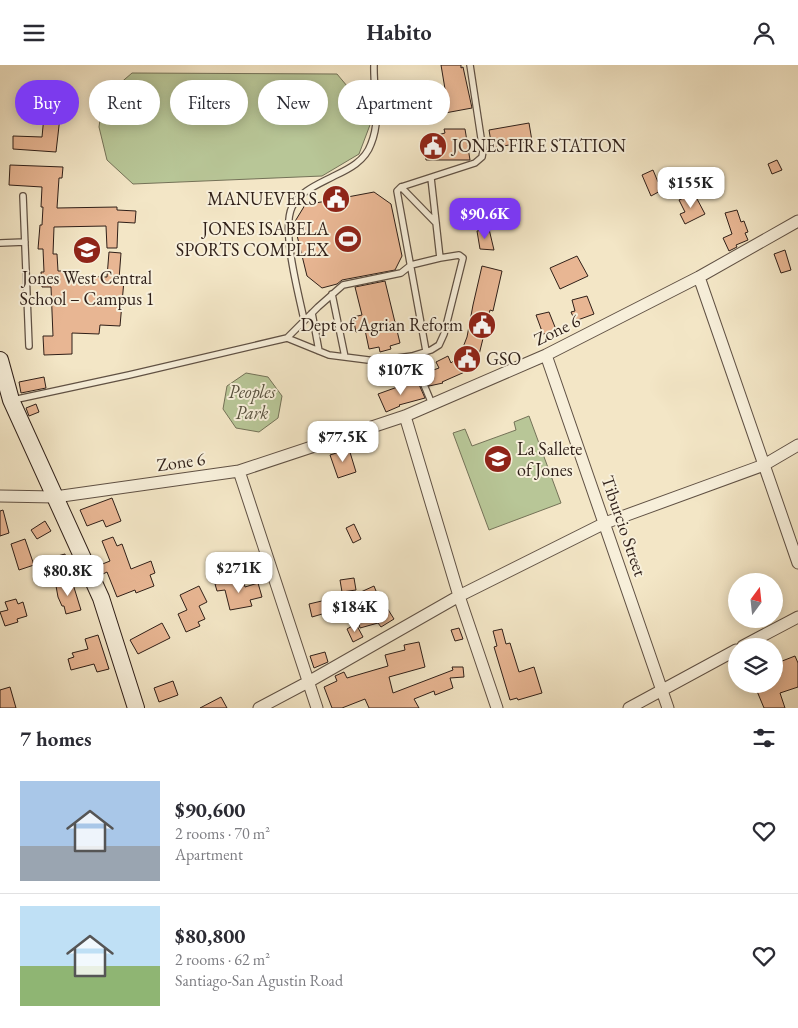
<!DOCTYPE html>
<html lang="en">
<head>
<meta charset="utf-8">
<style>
  :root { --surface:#fff; --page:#f7f7f7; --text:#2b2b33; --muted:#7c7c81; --line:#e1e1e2; --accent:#7c3aed }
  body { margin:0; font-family:"EB Garamond",serif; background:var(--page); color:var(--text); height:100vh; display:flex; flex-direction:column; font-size:19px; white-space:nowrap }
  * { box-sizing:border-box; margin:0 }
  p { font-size:16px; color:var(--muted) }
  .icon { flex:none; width:28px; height:28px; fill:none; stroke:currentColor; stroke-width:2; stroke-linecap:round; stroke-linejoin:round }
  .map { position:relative; height:643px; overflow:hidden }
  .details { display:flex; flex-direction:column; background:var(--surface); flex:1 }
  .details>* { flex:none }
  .hud { position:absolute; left:15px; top:15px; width:500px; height:45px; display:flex; gap:10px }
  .needle { width:32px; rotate:15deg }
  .buttons { position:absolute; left:728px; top:508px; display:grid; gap:10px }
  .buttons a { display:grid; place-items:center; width:55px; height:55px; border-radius:50%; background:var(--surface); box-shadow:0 2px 12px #0003; font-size:25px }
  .price { position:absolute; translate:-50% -42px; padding:0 11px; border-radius:10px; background:#fff; color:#222; font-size:16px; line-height:32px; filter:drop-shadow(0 1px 2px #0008) }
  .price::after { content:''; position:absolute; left:50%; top:30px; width:15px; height:11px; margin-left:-8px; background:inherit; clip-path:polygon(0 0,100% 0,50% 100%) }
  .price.active { background:var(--accent); color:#fff }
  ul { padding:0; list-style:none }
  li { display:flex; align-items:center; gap:15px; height:125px; padding:0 20px }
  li+li { border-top:1px solid var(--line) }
  li span { display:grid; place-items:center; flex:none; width:140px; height:100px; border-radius:0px; color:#555 }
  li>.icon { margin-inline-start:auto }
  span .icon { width:60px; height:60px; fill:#fffc; stroke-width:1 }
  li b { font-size:21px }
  h2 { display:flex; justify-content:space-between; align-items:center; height:60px; padding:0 20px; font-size:21px }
  .pill { padding:0 18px; border-radius:22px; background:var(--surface); box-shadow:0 2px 12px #0003; font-size:18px; line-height:45px }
  .pill.active { background:var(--accent); color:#fff }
  header { display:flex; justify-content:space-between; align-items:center; height:65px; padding:0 20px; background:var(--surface); font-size:22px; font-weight:700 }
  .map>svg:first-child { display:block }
  .green { fill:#b8c697; stroke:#747258 }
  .building { fill:#e8b693; stroke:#2f1f18 }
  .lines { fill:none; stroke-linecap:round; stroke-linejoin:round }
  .lane-casing { stroke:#605144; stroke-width:8 }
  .street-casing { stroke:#605144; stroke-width:13 }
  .secondary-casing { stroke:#2f1f18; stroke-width:18 }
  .lane { stroke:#f7efda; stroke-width:5.5 }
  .street { stroke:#f7efda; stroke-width:11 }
  .secondary { stroke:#f7efda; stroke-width:16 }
  .labels { text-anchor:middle; stroke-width:4; stroke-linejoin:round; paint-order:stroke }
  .poi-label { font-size:18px; fill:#2f1f18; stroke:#f7efda; text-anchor:start }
  .street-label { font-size:18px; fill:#2f1f18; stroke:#f7efda }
  .park-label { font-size:18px; font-style:italic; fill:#58513e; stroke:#f7efda }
</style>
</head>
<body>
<header><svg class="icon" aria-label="menu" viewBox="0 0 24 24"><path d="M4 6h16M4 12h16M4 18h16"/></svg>Habito<svg class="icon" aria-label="person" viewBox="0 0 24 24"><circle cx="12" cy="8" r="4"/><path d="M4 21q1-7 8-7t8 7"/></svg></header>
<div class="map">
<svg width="798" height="643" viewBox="0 0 798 643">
  <rect width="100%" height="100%" fill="#f3e6c6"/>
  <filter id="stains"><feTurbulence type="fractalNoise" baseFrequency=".004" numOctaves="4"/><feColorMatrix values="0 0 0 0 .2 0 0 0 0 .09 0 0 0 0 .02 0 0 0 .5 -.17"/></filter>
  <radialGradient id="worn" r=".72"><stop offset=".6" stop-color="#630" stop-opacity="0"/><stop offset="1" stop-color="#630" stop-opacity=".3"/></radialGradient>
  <path class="green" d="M 132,8 L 337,9 L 373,52 L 359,89 L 322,111 L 133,119 L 107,95 L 99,62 L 103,33 Z
    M 246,308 L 268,312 L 282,331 L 278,353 L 259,367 L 236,363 L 223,344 L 227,321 Z
    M 529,351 L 561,438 L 489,465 L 453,368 L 465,364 L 472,381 L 516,365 L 514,357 Z"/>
  <path class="building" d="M 441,0 L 461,0 L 461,3 L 463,2 L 472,43 L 445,48 L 444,42 L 440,42 L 438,31 L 441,30 L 440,25 L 445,24 Z
    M 44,51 L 60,52 L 56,87 L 13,84 L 13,71 L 42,72 Z
    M 529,58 L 532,76 L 492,83 L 489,65 Z
    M 444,64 L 465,64 L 470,95 L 426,95 L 423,74 L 445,68 Z
    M 777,95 L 782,105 L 772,109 L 768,99 Z
    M 10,100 L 63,102 L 62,113 L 59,113 L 57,143 L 117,142 L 117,145 L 136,146 L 135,158 L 118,157 L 117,183 L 107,183 L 106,161 L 54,162 L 53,189 L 57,189 L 58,206 L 69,206 L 69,211 L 107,212 L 109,187 L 121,188 L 119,214 L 124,215 L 120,261 L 100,260 L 99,269 L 72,268 L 72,289 L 44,290 L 43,271 L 53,271 L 51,222 L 42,222 L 41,207 L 44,207 L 43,184 L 38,184 L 40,160 L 42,160 L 43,142 L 41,142 L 42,122 L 9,120 Z
    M 653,105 L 658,117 L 674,108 L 679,116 L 651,131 L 642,110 Z
    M 374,127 L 391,139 L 402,191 L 395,205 L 342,215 L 337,219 L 322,223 L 307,211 L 294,158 L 305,140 Z
    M 688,131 L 690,135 L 696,132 L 705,149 L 685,159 L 680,149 L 685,147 L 679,135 Z
    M 737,145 L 741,157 L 744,156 L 748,167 L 745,168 L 748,175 L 736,180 L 737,182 L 729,186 L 723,173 L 732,169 L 725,148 Z
    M 489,164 L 494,185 L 480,184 L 477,166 Z
    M 785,185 L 791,205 L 781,208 L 774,189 Z
    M 577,191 L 588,211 L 560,224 L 550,203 Z
    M 482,201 L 502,206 L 493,246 L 490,245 L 476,302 L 442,317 L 443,318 L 429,321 L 425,308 L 439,303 L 436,297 L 448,291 L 451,298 L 460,290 L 467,272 L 473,240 Z
    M 385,216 L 400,278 L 390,281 L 391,284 L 380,287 L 379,282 L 369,284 L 365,265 L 356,267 L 353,252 L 362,250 L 355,222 Z
    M 587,231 L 594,249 L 575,256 L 571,247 L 575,246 L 572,235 Z
    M 549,247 L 557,267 L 543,269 L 536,250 Z
    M 44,312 L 46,323 L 21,328 L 19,317 Z
    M 417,315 L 425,333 L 399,340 L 400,341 L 386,347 L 378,329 Z
    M 36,339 L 39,347 L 29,351 L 26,343 Z
    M 349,384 L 356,407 L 338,413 L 330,390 Z
    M 112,433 L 121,456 L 106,462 L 103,455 L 87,461 L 80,445 Z
    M 3,445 L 9,468 L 0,471 L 0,446 Z
    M 45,456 L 51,466 L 37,474 L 31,465 Z
    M 354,459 L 361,474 L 353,478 L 346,463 Z
    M 113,472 L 117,481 L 122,479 L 131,504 L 151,496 L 155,508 L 150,510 L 154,521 L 136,528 L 135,525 L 117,532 L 107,507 L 103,509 L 100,500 L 110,496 L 102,476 Z
    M 25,474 L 34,500 L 19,505 L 11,479 Z
    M 65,489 L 68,501 L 53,505 L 50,493 Z
    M 354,513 L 356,525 L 342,527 L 340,515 Z
    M 243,514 L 245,522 L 258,518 L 262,532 L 250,535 L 252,541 L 230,545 L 225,525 L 217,526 L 215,519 L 228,516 L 229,518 Z
    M 72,516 L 81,545 L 66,549 L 64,541 L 62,541 L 58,532 L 56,521 Z
    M 199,521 L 207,537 L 199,541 L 205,554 L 198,557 L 200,561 L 186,567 L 178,549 L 187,545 L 180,530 Z
    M 374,521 L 380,536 L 382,535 L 394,554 L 381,562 L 378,558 L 360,563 L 352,531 Z
    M 16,534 L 18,539 L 23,537 L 27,551 L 17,554 L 18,557 L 5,561 L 0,547 L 8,545 L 5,537 Z
    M 326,535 L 329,547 L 312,552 L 309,539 Z
    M 162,558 L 170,573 L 138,589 L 130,575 Z
    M 356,559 L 363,572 L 353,577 L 347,564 Z
    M 459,563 L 463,574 L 455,576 L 451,565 Z
    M 502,564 L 506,579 L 510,578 L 519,607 L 534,602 L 542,628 L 518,635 L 517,633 L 510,635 L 494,582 L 497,581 L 493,566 Z
    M 98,570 L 109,604 L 97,607 L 94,599 L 71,605 L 68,594 L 74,592 L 72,588 L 88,584 L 85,574 Z
    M 419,577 L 425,602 L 389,612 L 393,628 L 453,605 L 452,602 L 463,602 L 464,612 L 450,613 L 453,623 L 435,630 L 434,626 L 414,634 L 419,643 L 369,643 L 365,634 L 342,643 L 332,643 L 324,622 L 337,616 L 335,611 L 344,607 L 347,613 L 388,601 L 385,590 L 405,585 L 404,580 Z
    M 325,587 L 328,597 L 314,603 L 310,591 Z
    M 795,591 L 798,598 L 798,622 L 780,628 L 785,643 L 764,643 L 754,619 L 774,619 L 774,611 L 781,609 L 777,598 Z
    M 173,616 L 178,630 L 159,637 L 154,623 Z
    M 10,622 L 16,643 L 0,643 L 0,625 Z
    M 221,632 L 227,643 L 200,643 Z"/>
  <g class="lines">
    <defs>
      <path id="lane" d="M 401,122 L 436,158
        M 23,131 L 29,281
        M 0,178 L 25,177
        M 332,229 L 345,292
        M 312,248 L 319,286
        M 304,255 C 299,230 281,165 292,142 C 300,126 319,119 334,111 C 349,104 365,96 371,79 C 382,52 373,28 374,0
        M 287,273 L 329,290 L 376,296 L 412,291 L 431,285 L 439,280 L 444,269 L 463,193 L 459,190 L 440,193 L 431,113
        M 426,286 L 397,126 L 401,122 L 475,98 L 482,92 L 483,86 L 470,0
        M 412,291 L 432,339
        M 13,335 L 129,310 L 287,273 L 318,242 L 343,220 L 401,208 L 411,200 L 440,193"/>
      <path id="street" d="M 699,212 L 798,498
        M 546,290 L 668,643
        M 405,351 L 459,531 L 497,643
        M 239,406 L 317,643
        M 0,431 L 55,432 L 239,406 L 405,351 L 546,290 L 699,212 L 798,156
        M 743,581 L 798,552
        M 259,643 L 310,616 L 459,531 L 605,458 L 764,400 L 798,380
        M 629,643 L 736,585"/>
      <path id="secondary" d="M 0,295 L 11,335 L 101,533 L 136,643"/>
    </defs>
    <use href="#lane" class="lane-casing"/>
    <use href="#street" class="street-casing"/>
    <use href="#secondary" class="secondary-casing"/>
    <use href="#lane" class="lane"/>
    <use href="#street" class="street"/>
    <use href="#secondary" class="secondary"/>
  </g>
  <defs>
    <symbol id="civic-disc" viewBox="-11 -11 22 22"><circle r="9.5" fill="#8f2418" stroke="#f7efda"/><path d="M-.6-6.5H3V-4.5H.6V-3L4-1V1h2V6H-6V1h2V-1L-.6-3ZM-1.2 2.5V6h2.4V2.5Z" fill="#fff"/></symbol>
    <symbol id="stadium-disc" viewBox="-11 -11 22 22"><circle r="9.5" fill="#8f2418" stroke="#f7efda"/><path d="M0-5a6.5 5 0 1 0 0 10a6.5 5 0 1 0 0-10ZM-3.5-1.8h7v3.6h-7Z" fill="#fff"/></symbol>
    <symbol id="school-disc" viewBox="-11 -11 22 22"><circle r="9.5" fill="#8f2418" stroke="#f7efda"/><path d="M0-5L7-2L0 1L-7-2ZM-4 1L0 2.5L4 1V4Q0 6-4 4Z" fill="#fff"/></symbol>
  </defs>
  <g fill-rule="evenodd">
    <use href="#civic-disc" x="417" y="65" width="32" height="32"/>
    <use href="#civic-disc" x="320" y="118" width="32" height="32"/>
    <use href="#stadium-disc" x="332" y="158" width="32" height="32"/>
    <use href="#school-disc" x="71" y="169" width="32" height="32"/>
    <use href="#civic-disc" x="466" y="244" width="32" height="32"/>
    <use href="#civic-disc" x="451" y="278" width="32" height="32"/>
    <use href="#school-disc" x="482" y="378" width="32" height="32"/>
  </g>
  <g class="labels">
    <g class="poi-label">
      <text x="452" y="87">JONES FIRE STATION</text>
      <text x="317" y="140" text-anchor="end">MANUEVERS</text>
      <text x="329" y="170" text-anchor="end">JONES ISABELA<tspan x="329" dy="21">SPORTS COMPLEX</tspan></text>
      <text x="87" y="219" text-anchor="middle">Jones West Central<tspan x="87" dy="21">School – Campus 1</tspan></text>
      <text x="463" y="266" text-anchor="end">Dept of Agrian Reform</text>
      <text x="486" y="300">GSO</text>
      <text x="517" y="390">La Sallete<tspan x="517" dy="21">of Jones</tspan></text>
    </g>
    <g class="street-label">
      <text transform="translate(557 265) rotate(-26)" y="6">Zone 6</text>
      <text transform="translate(181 397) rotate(-8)" y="6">Zone 6</text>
      <text transform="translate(624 461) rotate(71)" y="6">Tiburcio Street</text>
    </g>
    <g class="park-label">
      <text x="252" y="333">Peoples<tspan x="252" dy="21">Park</tspan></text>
    </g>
  </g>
  <rect width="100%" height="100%" filter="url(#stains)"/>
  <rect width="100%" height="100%" fill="url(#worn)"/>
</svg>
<div class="buttons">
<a><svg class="needle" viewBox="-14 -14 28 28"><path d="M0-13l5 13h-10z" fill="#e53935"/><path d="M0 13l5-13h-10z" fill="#7c7c81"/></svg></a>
<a><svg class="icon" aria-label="layers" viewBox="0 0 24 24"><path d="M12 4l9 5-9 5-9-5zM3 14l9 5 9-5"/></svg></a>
</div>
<b class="price" style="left:691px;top:144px">$155K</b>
<b class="price active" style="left:485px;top:175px">$90.6K</b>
<b class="price" style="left:401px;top:331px">$107K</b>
<b class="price" style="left:343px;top:398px">$77.5K</b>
<b class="price" style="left:239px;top:529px">$271K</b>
<b class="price" style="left:68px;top:532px">$80.8K</b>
<b class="price" style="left:355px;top:568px">$184K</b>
<div class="hud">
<a class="pill active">Buy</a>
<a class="pill">Rent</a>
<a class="pill">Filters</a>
<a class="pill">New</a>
<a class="pill">Apartment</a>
</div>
</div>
<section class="details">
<h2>7 homes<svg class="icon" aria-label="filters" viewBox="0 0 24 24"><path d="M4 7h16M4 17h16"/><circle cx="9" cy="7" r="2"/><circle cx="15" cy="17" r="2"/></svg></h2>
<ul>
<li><span style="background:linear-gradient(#a9c7e8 65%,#9aa5b1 0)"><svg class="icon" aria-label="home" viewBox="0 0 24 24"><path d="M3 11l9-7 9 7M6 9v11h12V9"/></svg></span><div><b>$90,600</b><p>2 rooms · 70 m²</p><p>Apartment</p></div><svg class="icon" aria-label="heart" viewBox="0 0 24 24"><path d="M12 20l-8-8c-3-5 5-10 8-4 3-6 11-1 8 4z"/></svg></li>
<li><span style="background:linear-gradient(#bfe0f5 60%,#8fb573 0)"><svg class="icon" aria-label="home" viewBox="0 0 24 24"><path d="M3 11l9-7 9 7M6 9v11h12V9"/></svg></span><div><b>$80,800</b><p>2 rooms · 62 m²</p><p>Santiago-San Agustin Road</p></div><svg class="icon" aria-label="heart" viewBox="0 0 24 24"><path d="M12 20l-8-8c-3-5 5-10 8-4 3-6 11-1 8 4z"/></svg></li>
</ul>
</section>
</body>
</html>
